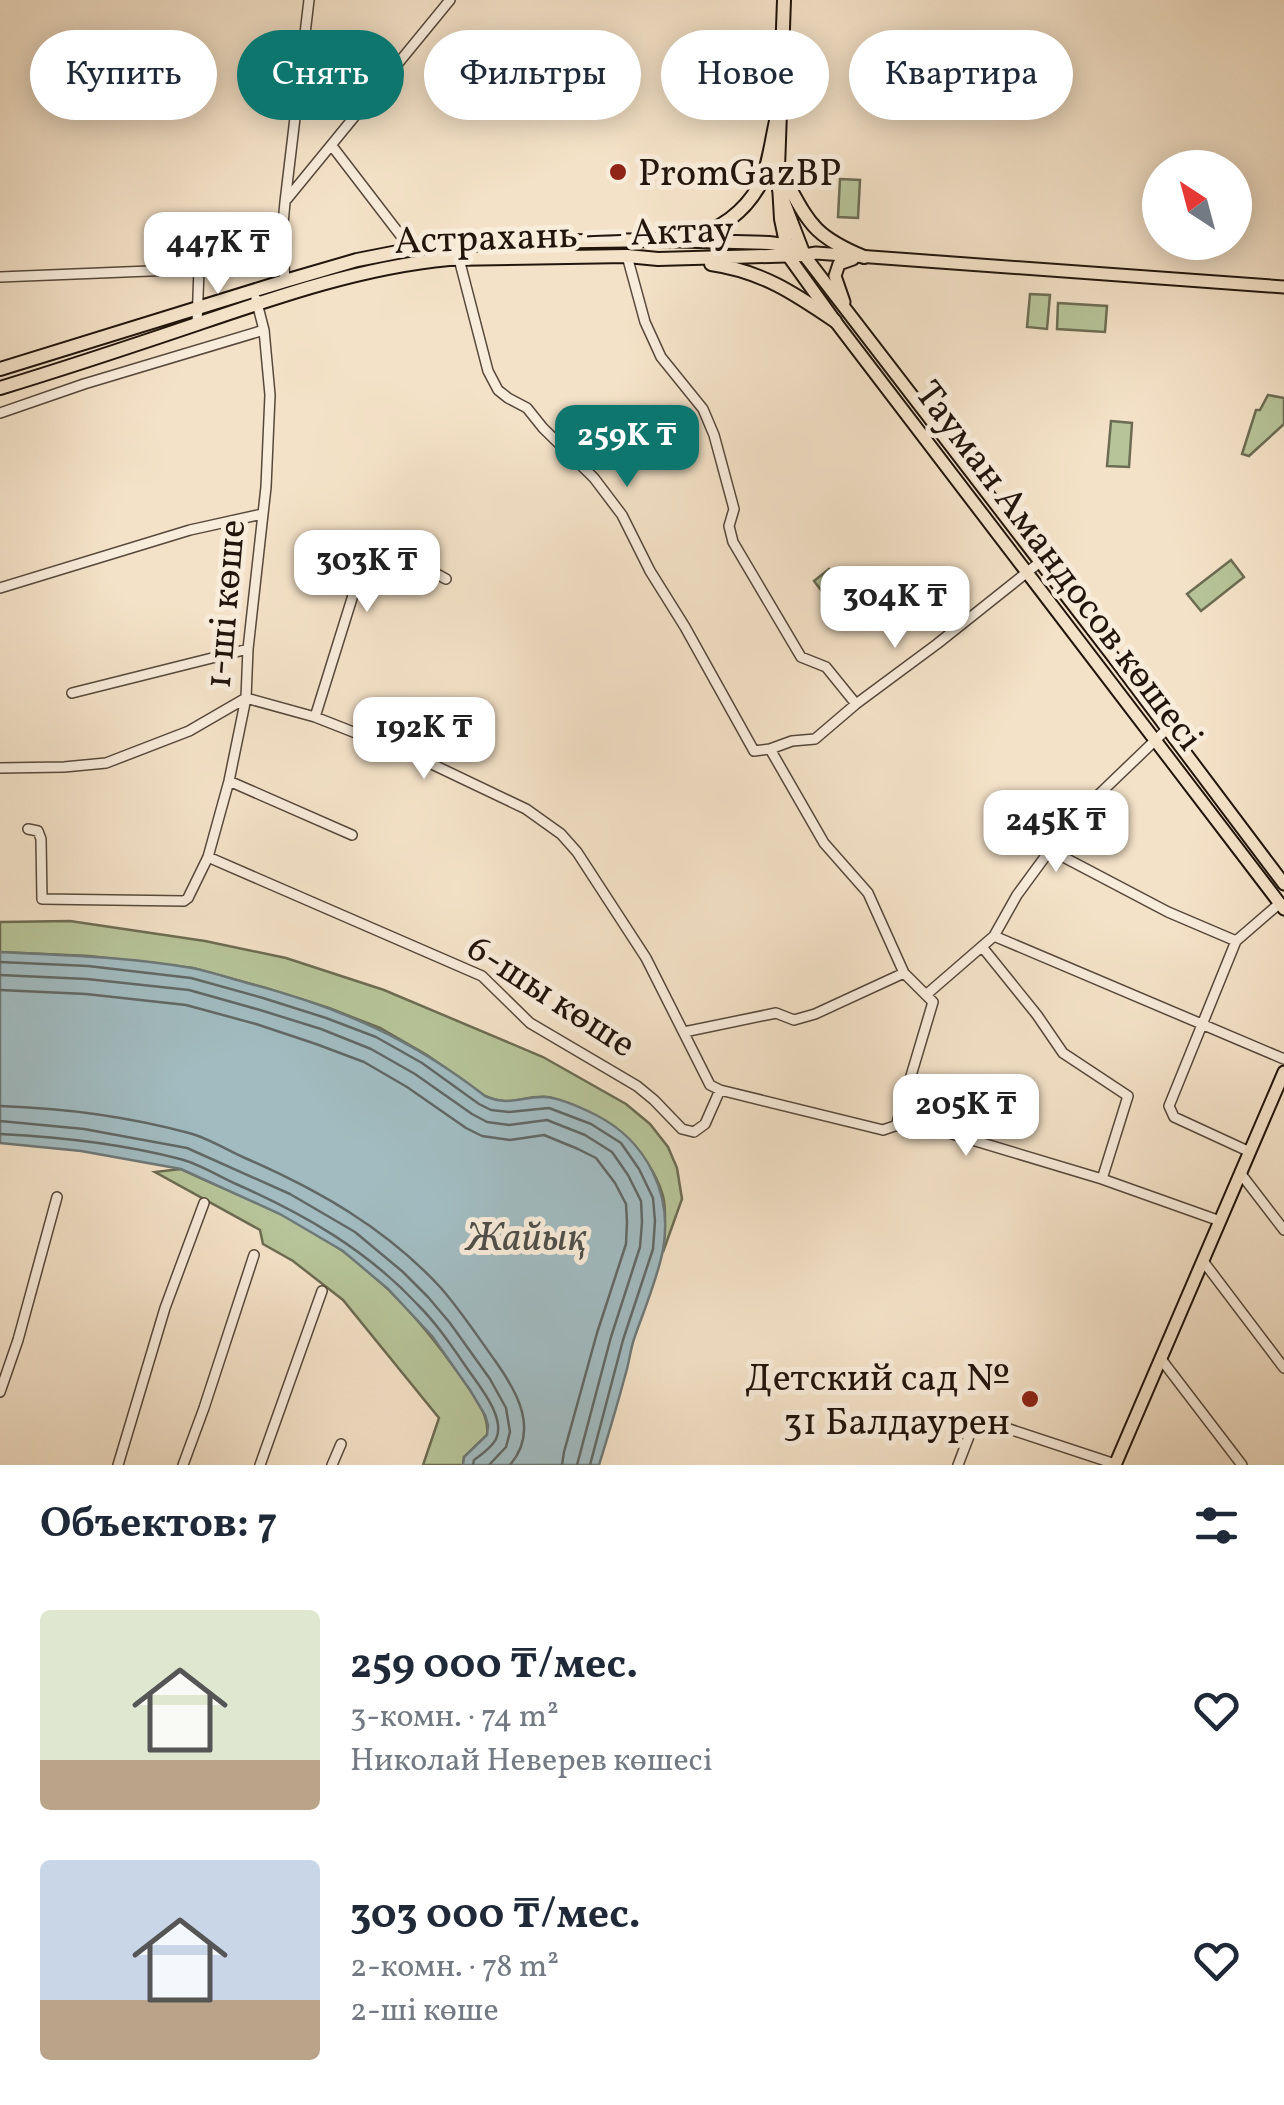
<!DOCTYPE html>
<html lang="ru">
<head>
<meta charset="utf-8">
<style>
  :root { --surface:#fff; --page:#f6f6f7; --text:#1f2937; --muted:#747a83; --accent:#0f766e }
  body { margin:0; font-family:Vollkorn,serif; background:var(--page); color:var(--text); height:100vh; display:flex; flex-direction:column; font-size:38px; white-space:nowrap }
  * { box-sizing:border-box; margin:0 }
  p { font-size:32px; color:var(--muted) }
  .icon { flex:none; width:55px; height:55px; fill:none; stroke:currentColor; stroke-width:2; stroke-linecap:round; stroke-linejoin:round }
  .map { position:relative; height:1465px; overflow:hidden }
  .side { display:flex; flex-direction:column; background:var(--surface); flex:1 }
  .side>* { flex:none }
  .guide { position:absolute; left:30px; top:30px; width:1225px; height:90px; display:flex; gap:20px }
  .needle { width:65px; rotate:324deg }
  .tools { position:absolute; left:1142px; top:150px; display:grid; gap:20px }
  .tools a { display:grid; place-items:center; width:110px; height:110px; border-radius:50%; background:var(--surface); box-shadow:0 5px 25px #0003; font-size:50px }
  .price { position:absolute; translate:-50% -85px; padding:0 22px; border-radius:20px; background:#fff; color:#222; font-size:32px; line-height:65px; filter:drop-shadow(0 2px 5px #0008) }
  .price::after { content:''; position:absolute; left:50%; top:60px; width:30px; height:22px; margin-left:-15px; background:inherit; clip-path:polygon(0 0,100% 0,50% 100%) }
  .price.active { background:var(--accent); color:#fff }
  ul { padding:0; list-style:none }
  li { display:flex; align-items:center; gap:30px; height:250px; padding:0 40px }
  li span { display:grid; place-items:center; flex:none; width:280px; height:200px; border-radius:10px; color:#555 }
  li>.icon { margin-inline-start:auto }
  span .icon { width:120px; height:120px; fill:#fffc; stroke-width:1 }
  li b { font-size:42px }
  h2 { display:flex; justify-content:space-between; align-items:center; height:120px; padding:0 40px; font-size:42px }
  .tag { padding:0 35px; border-radius:45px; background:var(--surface); box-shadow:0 5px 25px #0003; font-size:35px; line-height:90px }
  .tag.active { background:var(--accent); color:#fff }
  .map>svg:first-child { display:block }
  .green { fill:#b7c499; stroke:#6c6c52; stroke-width:2.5 }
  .water { fill:#a1bbc0; stroke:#6e7978; stroke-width:2.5 }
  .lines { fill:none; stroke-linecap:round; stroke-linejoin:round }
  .shore { stroke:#626866; stroke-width:2.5 }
  .minor-casing { stroke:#56483b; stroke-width:12 }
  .major-casing { stroke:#22150c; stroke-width:15 }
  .highway-casing { stroke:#22150c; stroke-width:16 }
  .minor { stroke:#f8ecdb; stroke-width:9 }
  .major { stroke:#f4e2c8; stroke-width:11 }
  .highway { stroke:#f4e2c8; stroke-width:12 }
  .poi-dot { fill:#8f2418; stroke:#f8ecdb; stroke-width:4 }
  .labels { text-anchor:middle; stroke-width:10; stroke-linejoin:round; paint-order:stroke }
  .poi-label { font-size:38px; fill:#22150c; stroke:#f8ecdb; text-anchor:start }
  .street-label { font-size:38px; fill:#22150c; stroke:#f8ecdb }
  .water-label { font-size:40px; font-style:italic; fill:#4e4f4b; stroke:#f8ecdb }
</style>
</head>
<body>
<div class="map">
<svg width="1284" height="1465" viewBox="0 0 1284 1465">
  <rect width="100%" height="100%" fill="#f4e2c8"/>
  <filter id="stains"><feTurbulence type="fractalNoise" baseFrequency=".002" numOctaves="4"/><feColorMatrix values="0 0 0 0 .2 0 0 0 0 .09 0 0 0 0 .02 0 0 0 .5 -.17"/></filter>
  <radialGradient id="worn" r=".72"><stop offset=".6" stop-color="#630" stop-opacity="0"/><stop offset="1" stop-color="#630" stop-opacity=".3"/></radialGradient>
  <path class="green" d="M 840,179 L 860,180 L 858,218 L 838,217 Z
    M 1030,294 L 1050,295 L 1047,329 L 1027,327 Z
    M 1058,303 L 1107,306 L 1105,332 L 1057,329 Z
    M 1268,395 L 1284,398 L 1284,424 L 1249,456 L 1242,454 L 1256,410 L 1260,410 Z
    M 1111,421 L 1132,423 L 1129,467 L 1107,466 Z
    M 1231,560 L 1244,577 L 1201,611 L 1187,594 Z
    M 829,569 L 856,605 L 841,616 L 814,581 Z
    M 70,921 L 205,941 L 286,958 L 384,990 L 543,1057 L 626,1104 L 650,1124 L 668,1147 L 677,1168 L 682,1199 L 663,1252 C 664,1234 667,1214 663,1196 C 660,1185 653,1169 645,1162 C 626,1142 573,1100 547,1097 C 522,1095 512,1108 485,1096 L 427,1055 L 380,1028 L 329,1008 L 266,988 L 193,968 L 89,956 L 0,952 L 0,922 Z
    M 181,1169 C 236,1195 296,1216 344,1252 C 391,1286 426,1328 459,1374 C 471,1392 490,1413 487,1435 L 464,1457 L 463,1465 L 423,1465 L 439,1418 L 343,1300 L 293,1261 L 263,1244 L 260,1230 L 155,1172 Z"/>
  <path class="water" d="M 0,952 C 64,955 129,957 192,968 C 212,972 232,979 251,984 C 341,1008 412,1039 485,1096 C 510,1107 522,1096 545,1097 C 561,1098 582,1108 596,1115 C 647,1141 673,1194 663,1250 C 657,1280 644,1310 634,1339 C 630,1351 629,1364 625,1376 C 617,1406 608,1436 599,1465 L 463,1465 L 464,1457 L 487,1435 L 488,1425 L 485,1415 L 470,1390 L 432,1336 L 388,1289 L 343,1251 L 280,1214 L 181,1169 L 81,1151 L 0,1143 Z"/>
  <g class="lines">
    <path class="shore" d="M 0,962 L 88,966 L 191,978 L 263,998 L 326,1018 L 376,1037 L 422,1063 L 479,1104 L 491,1110 L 509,1112 L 549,1108 L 591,1124 L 621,1143 L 639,1169 L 653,1198 L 655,1221 L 653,1249 L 623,1340 L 590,1465
      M 0,975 L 87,979 L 189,990 L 260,1010 L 321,1029 L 371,1049 L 415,1074 L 472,1114 L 487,1122 L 509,1125 L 547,1120 L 585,1135 L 612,1152 L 628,1175 L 641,1201 L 642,1222 L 640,1247 L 611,1337 L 577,1465
      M 0,990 L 86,994 L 186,1005 L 256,1024 L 316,1044 L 364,1062 L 407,1087 L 466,1128 L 482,1136 L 510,1140 L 544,1135 L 578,1149 L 596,1158 L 615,1183 L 626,1204 L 627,1222 L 626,1244 L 597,1333 L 564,1452 L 562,1465
      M 0,1106 C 62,1108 129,1117 189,1133 C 208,1138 227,1150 245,1158 C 318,1190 386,1228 441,1288 C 461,1311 478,1337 496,1362 C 518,1393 539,1431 510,1465
      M 0,1121 L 84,1129 L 187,1148 L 290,1194 L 355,1232 L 403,1272 L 428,1297 L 450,1323 L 490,1379 L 506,1408 L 510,1432 L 506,1447 L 489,1465
      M 0,1134 C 60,1137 123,1144 180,1159 C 200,1164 218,1176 236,1184 C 304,1214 367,1250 418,1305 C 438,1325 453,1348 469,1371 C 480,1387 506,1418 496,1439 C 492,1447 481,1455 474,1460 L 473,1465"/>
    <defs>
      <path id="minor" d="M 332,146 L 411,249
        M 287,199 L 450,0
        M 627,256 L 645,322 L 661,357 L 703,409 L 714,435 L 734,509 L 729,526 L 733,542 L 801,657 L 826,667 L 856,704
        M 459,259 L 488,371 L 498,390 L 508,398 L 527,408 L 543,428 L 594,478 L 622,515 L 650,571 L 685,627 L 754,751 L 770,749 L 792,741 L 815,739 L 856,704 L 937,644 L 1040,562
        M 0,277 L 199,269 L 197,324
        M 285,281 L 282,235 L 285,202 L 309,0
        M 0,413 L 84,384 L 264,330
        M 0,588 L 190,530 L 262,514
        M 72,693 L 248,649
        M 315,717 L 368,547 L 372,542 L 378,542 L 446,579
        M 770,749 L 824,843 L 868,893 L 904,973 L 933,1002 L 896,1126
        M 0,768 L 64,767 L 106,763 L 189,731 L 246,698 L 315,717 L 417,757 L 526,809 L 561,834 L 577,852 L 646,958 L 710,1085 L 720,1090 L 883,1130 L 909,1121 L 1102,1179 L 1220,1221
        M 229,781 L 352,835
        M 28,829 L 38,831 L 41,839 L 42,899 L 184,901 L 188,898 L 208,857 L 229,781 L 246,698 L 248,649 L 266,487 L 270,395 L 264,330 L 256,299
        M 1050,850 L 1168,912 L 1236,941
        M 208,857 L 482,976 L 530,1023 L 637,1086 L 654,1100 L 682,1129 L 694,1132 L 705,1124 L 720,1090
        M 994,936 L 1284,1059
        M 983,948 L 1037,1015 L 1063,1053 L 1128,1096 L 1102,1179
        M 927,994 L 994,936 L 1017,895 L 1050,850 L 1091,802 L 1167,729
        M 684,1032 L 776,1013 L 794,1020 L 815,1014 L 904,973
        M 1250,1152 L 1174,1117 L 1169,1106 L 1236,941 L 1280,903
        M 1241,1174 L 1284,1230
        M 1203,1261 L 1284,1368
        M 1161,1359 L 1242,1465
        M 0,1392 L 18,1340 L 57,1197
        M 118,1465 L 165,1308 L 204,1203
        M 183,1465 L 204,1408 L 254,1255
        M 260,1465 L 322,1291
        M 332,1465 L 341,1444
        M 958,1465 L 976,1418 L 1115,1464"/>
      <path id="major" d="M 789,257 L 835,321 L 1284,909
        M 1284,287 L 816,253 L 804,255 L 1114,658 L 1284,884
        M 844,302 L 835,276 L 839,264 L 853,259
        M 1115,1465 L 1284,1072"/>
      <path id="highway" d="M 784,0 L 778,168 L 781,219 L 788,252
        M 782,174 C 809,222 811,235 864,257
        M 690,236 C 719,232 745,211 759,186 C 770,166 772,132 779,109
        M 711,264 C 761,271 794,293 835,321
        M 0,369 L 285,281 L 357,260 L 413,249 L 468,243 L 659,240 L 769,243 L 799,247
        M 0,388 C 66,368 132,346 197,324 C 279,296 363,267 449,259 L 627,256 L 658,259 L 804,255 L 779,190"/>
    </defs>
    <use href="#minor" class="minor-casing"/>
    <use href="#major" class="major-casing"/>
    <use href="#highway" class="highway-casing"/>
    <use href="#minor" class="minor"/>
    <use href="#major" class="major"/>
    <use href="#highway" class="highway"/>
  </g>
  <g class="poi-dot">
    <circle cx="618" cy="172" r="10"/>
    <circle cx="1030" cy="1399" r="10"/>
  </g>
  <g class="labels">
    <g class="poi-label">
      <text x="638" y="185">PromGazBP</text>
      <text x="1010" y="1390" text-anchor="end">Детский сад №<tspan x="1010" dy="44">31 Балдаурен</tspan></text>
    </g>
    <g class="street-label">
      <text transform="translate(564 234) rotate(-2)" y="13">Астрахань — Актау</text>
      <text transform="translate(1060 565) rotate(53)" y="13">Тауман Амандосов көшесі</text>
      <text transform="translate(224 604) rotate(-85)" y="13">1-ші көше</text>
      <text transform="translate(552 995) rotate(33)" y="13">6-шы көше</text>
    </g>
    <g class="water-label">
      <text x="526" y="1250">Жайық</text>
    </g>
  </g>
  <rect width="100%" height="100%" filter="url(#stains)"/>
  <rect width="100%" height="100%" fill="url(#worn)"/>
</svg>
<div class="tools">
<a><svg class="needle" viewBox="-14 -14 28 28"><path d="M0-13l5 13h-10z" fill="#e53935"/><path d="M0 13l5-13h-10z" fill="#747a83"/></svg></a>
</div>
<b class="price" style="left:218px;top:297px">447K ₸</b>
<b class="price active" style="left:627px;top:490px">259K ₸</b>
<b class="price" style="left:367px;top:615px">303K ₸</b>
<b class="price" style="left:895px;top:651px">304K ₸</b>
<b class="price" style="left:424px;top:782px">192K ₸</b>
<b class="price" style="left:1056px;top:875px">245K ₸</b>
<b class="price" style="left:966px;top:1159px">205K ₸</b>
<div class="guide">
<a class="tag">Купить</a>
<a class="tag active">Снять</a>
<a class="tag">Фильтры</a>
<a class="tag">Новое</a>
<a class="tag">Квартира</a>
</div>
</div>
<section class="side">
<h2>Объектов: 7<svg class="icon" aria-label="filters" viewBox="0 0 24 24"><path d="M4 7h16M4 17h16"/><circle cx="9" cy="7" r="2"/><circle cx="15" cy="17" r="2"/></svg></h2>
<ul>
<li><span style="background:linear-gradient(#dfe7d0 75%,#b9a48a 0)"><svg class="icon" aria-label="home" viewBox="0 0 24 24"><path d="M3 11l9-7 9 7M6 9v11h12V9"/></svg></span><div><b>259 000 ₸/мес.</b><p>3-комн. · 74 m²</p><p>Николай Неверев көшесі</p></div><svg class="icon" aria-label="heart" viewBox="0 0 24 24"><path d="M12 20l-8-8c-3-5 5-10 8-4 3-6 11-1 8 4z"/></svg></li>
<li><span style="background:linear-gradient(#c9d6e8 70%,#b9a48a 0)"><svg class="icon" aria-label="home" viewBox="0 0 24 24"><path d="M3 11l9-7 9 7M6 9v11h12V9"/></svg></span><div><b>303 000 ₸/мес.</b><p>2-комн. · 78 m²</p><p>2-ші көше</p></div><svg class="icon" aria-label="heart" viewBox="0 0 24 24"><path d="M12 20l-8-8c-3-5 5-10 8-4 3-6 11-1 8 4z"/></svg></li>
</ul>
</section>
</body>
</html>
